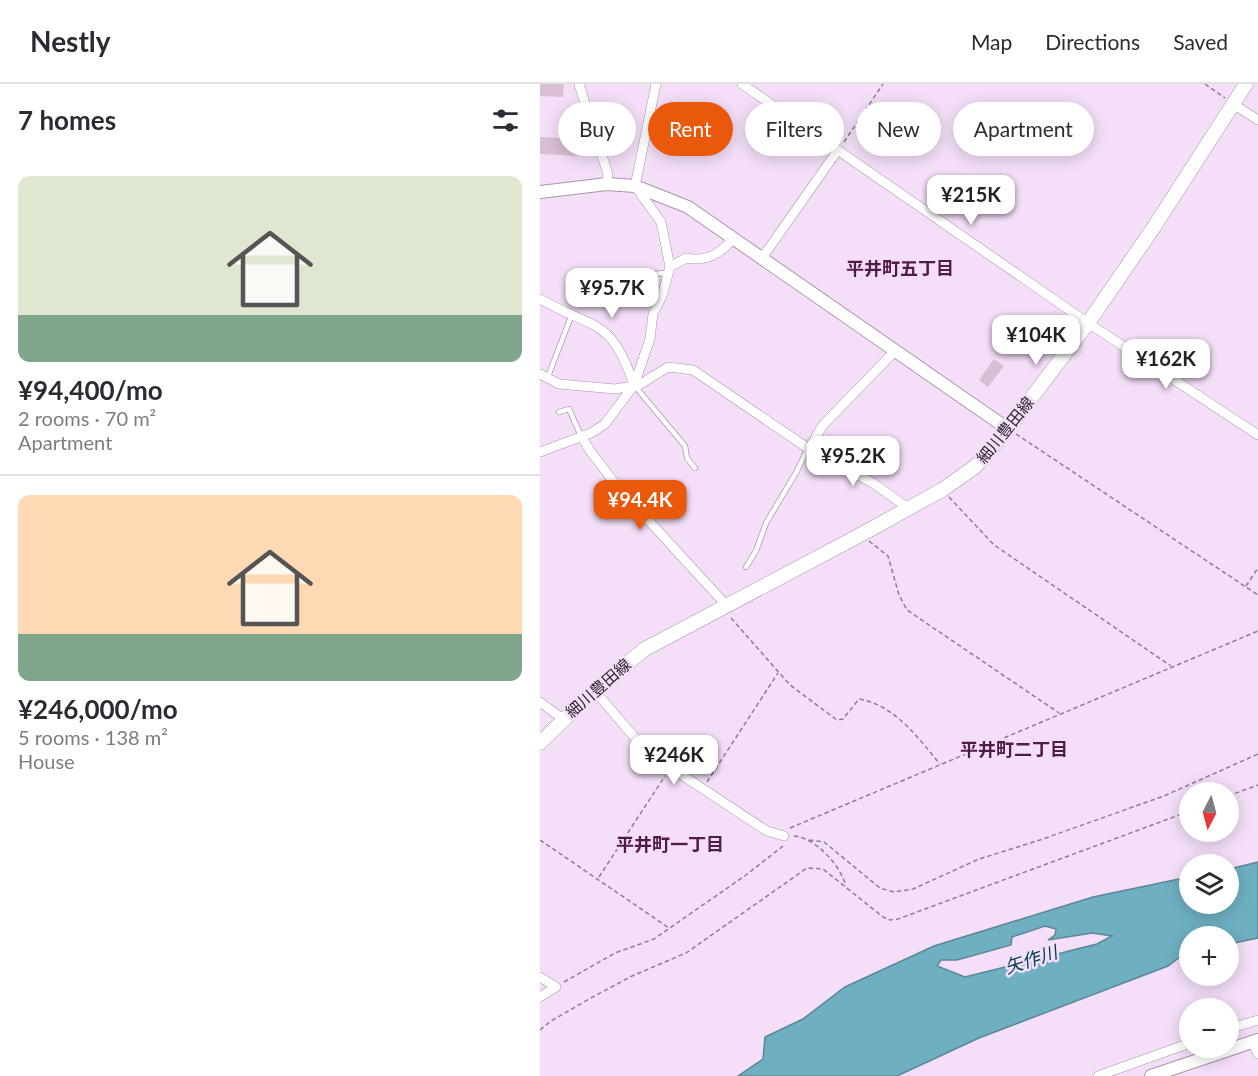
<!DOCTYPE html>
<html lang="en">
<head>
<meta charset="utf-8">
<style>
  :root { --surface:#fff; --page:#f2f2f3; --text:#2b2b33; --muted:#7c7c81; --line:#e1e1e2; --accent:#ea580c }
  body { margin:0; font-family:Lato,"Noto Sans JP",sans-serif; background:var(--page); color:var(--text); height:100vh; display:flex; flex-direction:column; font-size:22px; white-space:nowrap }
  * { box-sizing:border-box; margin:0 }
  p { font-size:20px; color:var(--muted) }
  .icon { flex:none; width:33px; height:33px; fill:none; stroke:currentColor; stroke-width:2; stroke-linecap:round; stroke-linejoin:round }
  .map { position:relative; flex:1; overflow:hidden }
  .details { display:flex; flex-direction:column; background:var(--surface); width:540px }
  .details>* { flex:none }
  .banner { position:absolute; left:18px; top:18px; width:570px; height:54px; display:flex; gap:12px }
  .needle { width:39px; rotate:186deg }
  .buttons { position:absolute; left:639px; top:698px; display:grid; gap:12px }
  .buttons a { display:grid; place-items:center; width:60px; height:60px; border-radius:50%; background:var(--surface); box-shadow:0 3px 15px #0003; font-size:30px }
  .price { position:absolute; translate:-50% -51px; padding:0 14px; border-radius:12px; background:#fff; color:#222; font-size:20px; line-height:39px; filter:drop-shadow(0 2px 3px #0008) }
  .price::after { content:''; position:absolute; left:50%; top:36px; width:18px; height:14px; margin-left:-9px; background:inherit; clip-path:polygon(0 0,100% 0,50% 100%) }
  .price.on { background:var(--accent); color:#fff }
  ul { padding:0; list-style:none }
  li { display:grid; align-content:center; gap:12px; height:318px; padding:0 18px }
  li+li { border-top:2px solid var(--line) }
  li span { display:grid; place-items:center; height:186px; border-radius:12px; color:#555 }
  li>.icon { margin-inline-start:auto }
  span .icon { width:108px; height:108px; fill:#fffc; stroke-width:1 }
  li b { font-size:26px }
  h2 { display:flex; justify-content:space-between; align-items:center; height:72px; padding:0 18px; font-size:26px }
  .chip { padding:0 21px; border-radius:27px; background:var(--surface); box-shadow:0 3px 15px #0003; font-size:21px; line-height:54px }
  .chip.on { background:var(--accent); color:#fff }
  header { display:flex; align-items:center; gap:36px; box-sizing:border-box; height:84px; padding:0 30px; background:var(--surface); border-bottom:2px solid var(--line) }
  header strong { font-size:28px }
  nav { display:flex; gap:33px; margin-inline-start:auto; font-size:21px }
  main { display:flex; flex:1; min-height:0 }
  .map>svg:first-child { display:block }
  .water { fill:#6eb0c1; stroke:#5b8796; stroke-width:1.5; fill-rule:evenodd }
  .building { fill:#d9bfd4 }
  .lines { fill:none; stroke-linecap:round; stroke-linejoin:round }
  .service-casing { stroke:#a994ac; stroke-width:6 }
  .minor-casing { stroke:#a994ac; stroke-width:10 }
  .tertiary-casing { stroke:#a994ac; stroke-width:14 }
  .secondary-casing { stroke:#a994ac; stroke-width:15 }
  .path { stroke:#8d7e90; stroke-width:1.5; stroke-dasharray:4.5 3; stroke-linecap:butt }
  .service { stroke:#fff; stroke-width:4.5 }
  .minor { stroke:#fff; stroke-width:9 }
  .tertiary { stroke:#fff; stroke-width:12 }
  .secondary { stroke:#fff; stroke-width:14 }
  .labels { text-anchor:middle; stroke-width:5; stroke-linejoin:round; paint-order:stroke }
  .street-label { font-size:16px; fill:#2e2630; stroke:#f4def8 }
  .neighbourhood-label { font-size:18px; font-weight:bold; fill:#511b48; stroke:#f4def8 }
  .water-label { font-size:18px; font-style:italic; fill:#00404c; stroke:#f4def8 }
</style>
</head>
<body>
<header>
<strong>Nestly</strong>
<nav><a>Map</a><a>Directions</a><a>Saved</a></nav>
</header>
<main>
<section class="details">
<h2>7 homes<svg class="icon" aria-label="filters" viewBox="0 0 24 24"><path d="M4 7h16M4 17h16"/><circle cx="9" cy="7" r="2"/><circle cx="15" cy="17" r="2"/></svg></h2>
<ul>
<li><span style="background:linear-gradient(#dfe7d0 75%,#7fa58c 0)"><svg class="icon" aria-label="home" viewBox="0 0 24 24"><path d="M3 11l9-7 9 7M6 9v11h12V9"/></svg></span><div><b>¥94,400/mo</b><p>2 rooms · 70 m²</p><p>Apartment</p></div></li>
<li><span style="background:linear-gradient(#ffd9b3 75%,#7fa58c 0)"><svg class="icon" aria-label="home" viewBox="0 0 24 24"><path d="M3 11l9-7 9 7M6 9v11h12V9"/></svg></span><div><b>¥246,000/mo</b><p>5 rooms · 138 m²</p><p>House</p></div></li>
</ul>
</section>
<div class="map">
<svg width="718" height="992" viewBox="0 0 718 992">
  <rect width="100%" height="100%" fill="#f4def8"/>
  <path class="water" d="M 718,778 L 718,854 L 689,860 L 688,852 L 650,852 L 649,870 L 640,873 L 628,882 L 439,954 L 357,992 L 198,992 L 223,975 L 225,953 L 263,935 L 305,903 L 394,862 L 553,813 L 649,793 L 650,819 L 688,819 L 689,785 ZM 505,842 L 516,845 L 515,851 L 508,856 L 552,849 L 572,852 L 557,860 L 425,893 L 397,882 L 401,876 L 417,876 L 471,861 L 472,853 Z"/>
  <path class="building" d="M 0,0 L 24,0 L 23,13 L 0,12 Z
    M 0,53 L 40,55 L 39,72 L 0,70 Z
    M 454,275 L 464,282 L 448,303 L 439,296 Z"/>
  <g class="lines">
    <defs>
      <path id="service" d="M 75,196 L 83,187 L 97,191 L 127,189
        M 7,295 L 32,230
        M 94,301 L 145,362 L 147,374 L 155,384
        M 19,328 L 29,325 L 41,352
        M 206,483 L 216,467 L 226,439 L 257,387 L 268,364"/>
      <path id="minor" d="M 39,0 L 68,90 L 67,100
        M 202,0 L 548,239 L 718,351
        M 693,20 L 718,36
        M 222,174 L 298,66
        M 130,183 L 146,174 C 165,178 181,170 192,155
        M 0,215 C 55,246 71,233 94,301
        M 0,290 L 19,300 L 75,305 L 99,301 L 128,283 L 153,286 L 269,365 L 333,399 L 368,424
        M 41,352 L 51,368 L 77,402 L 187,522
        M 269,365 L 283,341 L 356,266
        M 0,368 L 51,349 L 65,340 L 94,301 L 110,255 L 113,230 L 122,212 L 130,183 L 121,138 L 95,102 L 116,0
        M 54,606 L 107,668 L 227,747 L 244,752
        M 0,618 L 23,635
        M 0,893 L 16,903 L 0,913
        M 688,945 L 718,936
        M 712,958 L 718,970
        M 558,992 L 650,959"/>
      <path id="tertiary" d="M 0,108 L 67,100 L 95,102 L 148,123 L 468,345
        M 611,992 L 718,956"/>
      <path id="secondary" d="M 0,659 L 54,606 L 105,565 L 322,450 L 402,406 L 436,382 L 468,345 L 548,239 L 614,143 L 706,0"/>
    </defs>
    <use href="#service" class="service-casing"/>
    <use href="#minor" class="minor-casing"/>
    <use href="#tertiary" class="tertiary-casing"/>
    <use href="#secondary" class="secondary-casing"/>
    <path class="path" d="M 665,0 L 685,14
      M 304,58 L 343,0
      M 476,350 L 718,511
      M 409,413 L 454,461 L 631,582
      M 329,457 L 348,472 L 359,511 L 367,526 L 519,629
      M 706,502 L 718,484
      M 191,534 L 250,601 L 297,636 L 303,635 L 319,615 C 355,621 378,654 400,680
      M 167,698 L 238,589
      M 688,712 L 718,701
      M 250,744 L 718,547
      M 254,752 C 276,754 300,781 306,802
      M 0,756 L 129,844
      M 269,756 L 284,758 L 340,804 L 354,808 L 373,805 L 439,775 L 500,756 L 624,712 L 718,670
      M 59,793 L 125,692
      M 24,898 L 75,869 L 114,855 L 206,791 L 243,762
      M 0,946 L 11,937 L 49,915 L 92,892 L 146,869 L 267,784 L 283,785 L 343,833 L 350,836 L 358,835 L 650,727"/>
    <use href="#service" class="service"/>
    <use href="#minor" class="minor"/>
    <use href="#tertiary" class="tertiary"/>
    <use href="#secondary" class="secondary"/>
  </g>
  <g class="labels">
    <g class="street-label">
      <text transform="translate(465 346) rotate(-51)" y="6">細川豊田線</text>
      <text transform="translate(58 604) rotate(-41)" y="6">細川豊田線</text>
    </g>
    <g class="neighbourhood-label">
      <text x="360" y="191">平井町五丁目</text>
      <text x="474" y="672">平井町二丁目</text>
      <text x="130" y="767">平井町一丁目</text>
    </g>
    <g class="water-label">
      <text transform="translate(491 876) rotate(-18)" y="6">矢作川</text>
    </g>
  </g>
</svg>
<div class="buttons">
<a><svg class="needle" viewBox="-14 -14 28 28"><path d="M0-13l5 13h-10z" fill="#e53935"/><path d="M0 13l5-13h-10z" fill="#7c7c81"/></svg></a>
<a><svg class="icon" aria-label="layers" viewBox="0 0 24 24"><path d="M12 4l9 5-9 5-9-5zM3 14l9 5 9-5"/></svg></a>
<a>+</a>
<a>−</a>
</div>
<b class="price" style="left:431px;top:142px">¥215K</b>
<b class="price" style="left:72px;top:235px">¥95.7K</b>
<b class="price" style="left:496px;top:282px">¥104K</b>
<b class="price" style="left:626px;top:306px">¥162K</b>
<b class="price" style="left:313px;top:403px">¥95.2K</b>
<b class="price on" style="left:100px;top:447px">¥94.4K</b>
<b class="price" style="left:134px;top:702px">¥246K</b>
<div class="banner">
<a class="chip">Buy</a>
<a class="chip on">Rent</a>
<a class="chip">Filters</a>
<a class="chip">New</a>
<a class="chip">Apartment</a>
</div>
</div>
</main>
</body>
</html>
